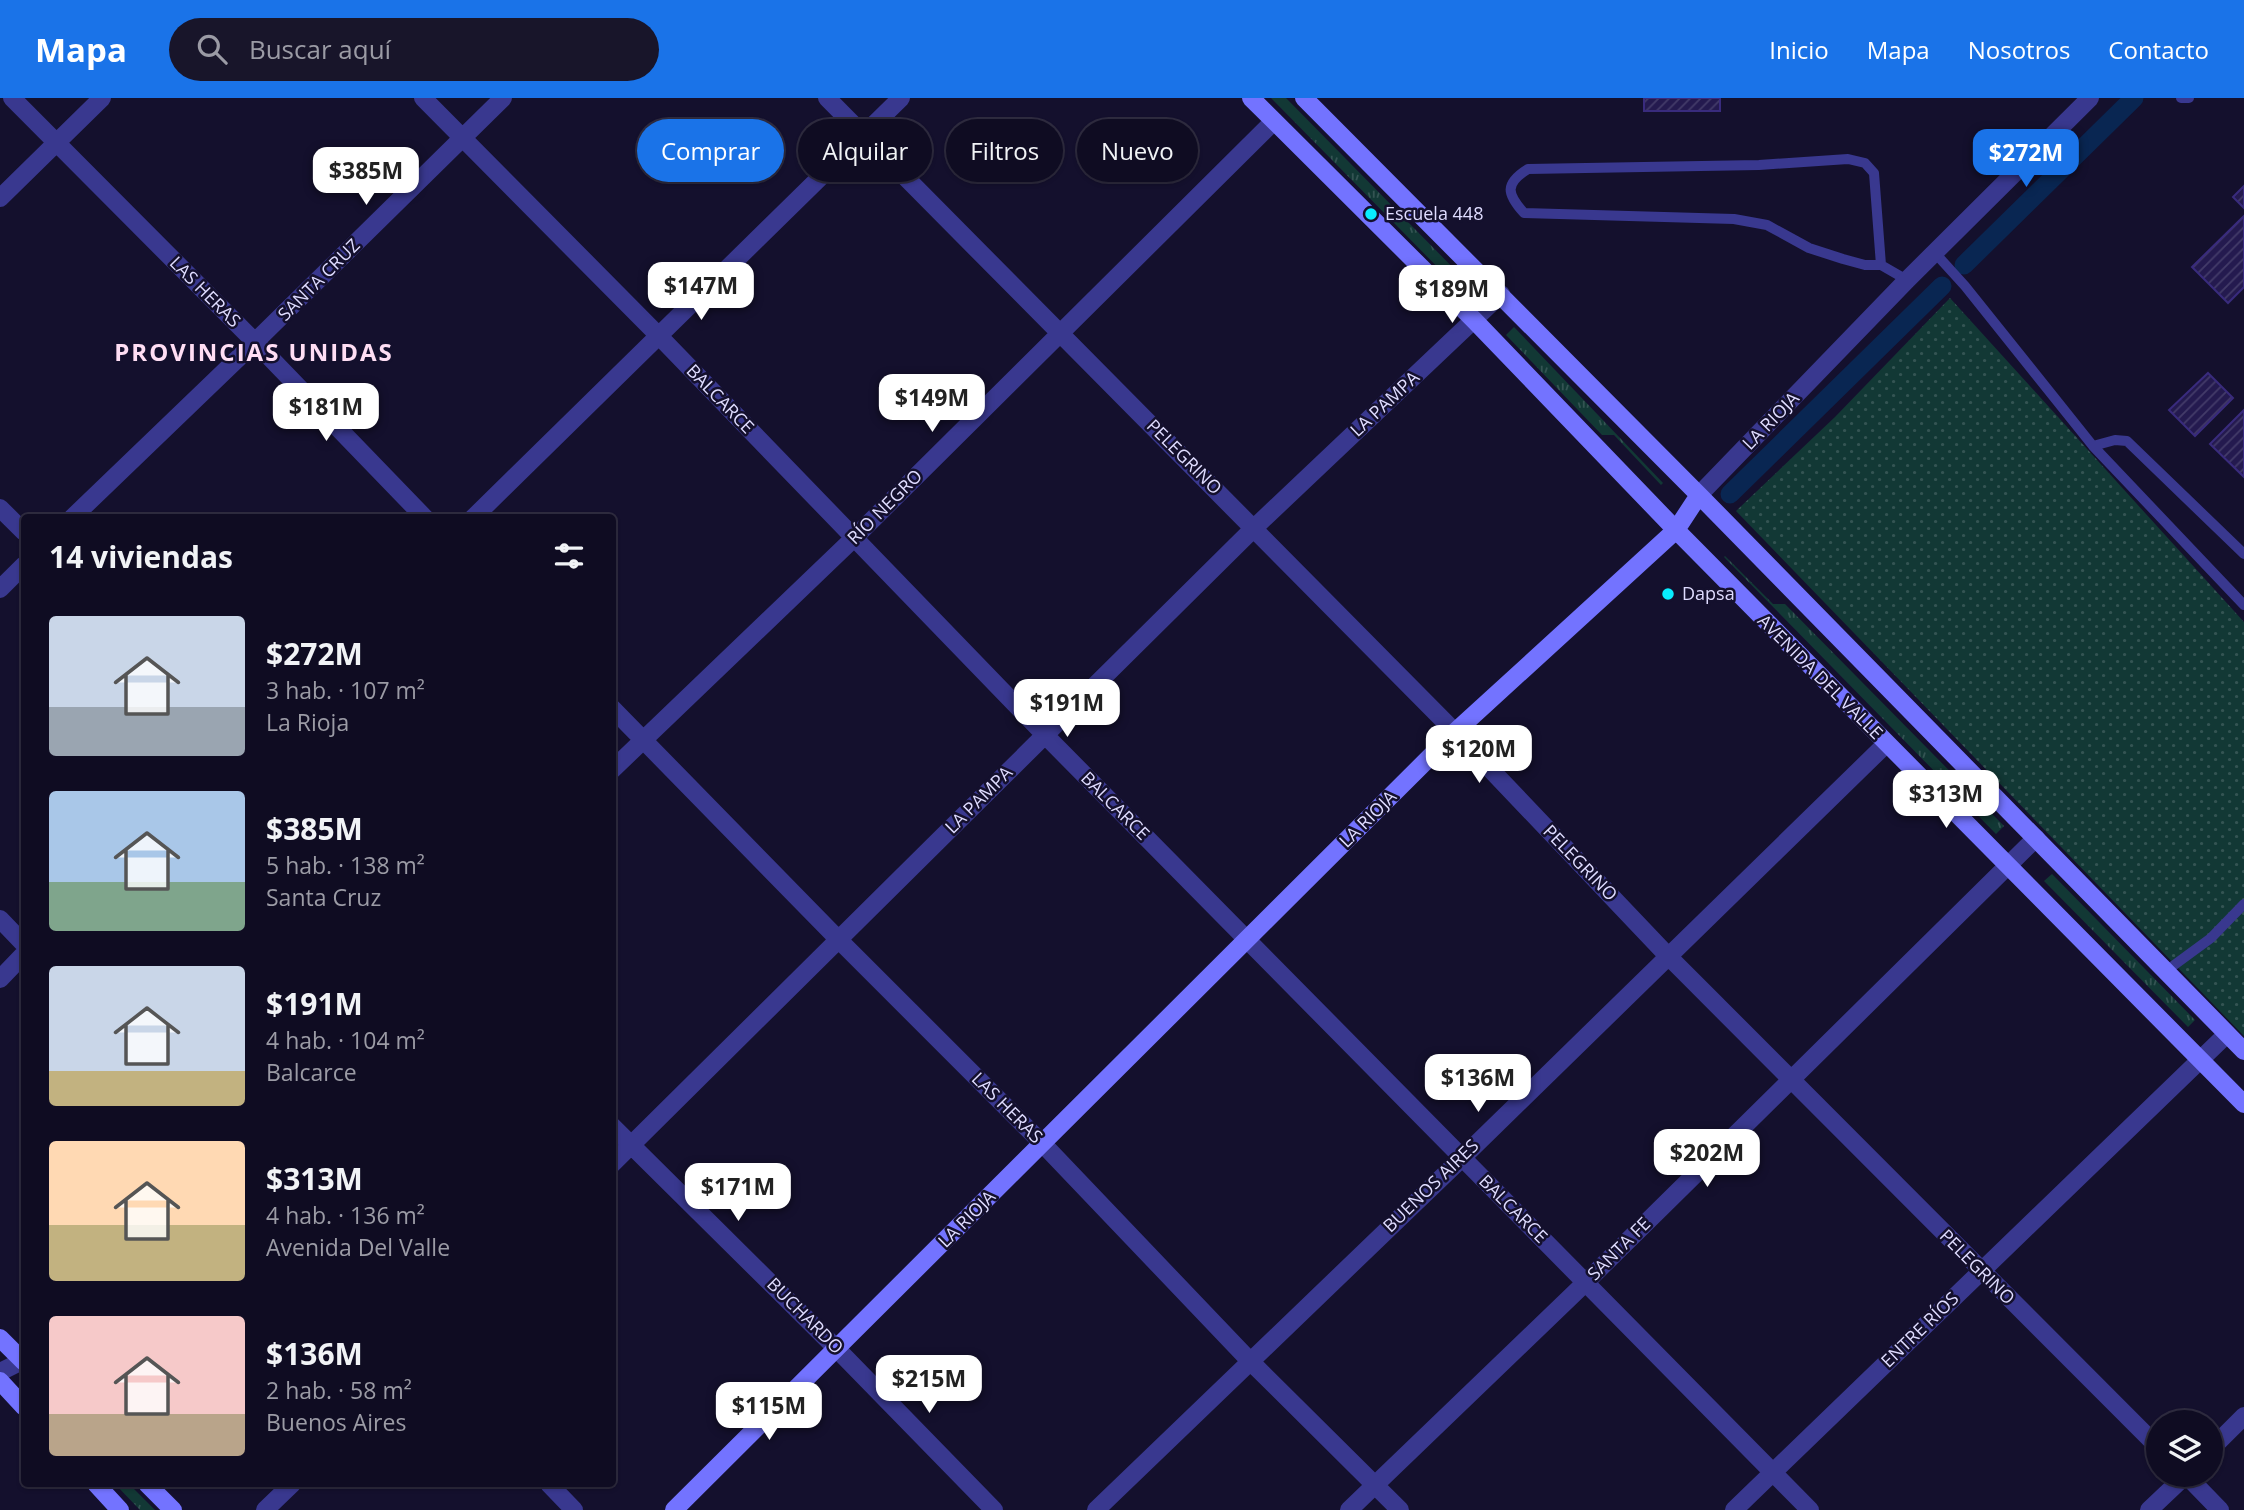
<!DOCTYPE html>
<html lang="es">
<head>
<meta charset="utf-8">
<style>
  :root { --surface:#0f0c22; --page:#18152a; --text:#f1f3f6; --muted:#9b9ba5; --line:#2f2c40; --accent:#1a73e8 }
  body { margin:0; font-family:"Open Sans",sans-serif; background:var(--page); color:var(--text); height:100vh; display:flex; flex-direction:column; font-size:26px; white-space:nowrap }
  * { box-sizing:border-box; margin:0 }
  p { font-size:23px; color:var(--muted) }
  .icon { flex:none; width:38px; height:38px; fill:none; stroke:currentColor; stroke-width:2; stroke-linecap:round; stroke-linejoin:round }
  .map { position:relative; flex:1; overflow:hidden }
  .drawer { position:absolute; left:21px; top:416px; width:595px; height:973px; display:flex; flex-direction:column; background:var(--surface); border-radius:7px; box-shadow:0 2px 5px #0004,0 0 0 2px var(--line) }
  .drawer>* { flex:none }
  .hud { position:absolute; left:637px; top:21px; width:665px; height:63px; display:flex; gap:14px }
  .controls { position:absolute; left:2146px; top:1312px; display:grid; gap:14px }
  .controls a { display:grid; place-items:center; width:77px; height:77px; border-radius:50%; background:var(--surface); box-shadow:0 2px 5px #0004,0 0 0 2px var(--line); font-size:35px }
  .price { position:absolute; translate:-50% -60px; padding:0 16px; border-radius:14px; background:#fff; color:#222; font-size:23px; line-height:46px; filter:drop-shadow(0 2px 4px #0008) }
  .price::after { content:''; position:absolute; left:50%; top:42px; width:21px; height:16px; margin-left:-10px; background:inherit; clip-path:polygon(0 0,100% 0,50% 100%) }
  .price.selected { background:var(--accent); color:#fff }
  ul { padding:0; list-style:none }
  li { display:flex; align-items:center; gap:21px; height:175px; padding:0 28px }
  li span { display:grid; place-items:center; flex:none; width:196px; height:140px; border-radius:7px; color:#555 }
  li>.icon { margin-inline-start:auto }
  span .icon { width:84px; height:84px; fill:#fffc; stroke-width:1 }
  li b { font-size:30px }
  h2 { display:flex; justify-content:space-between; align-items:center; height:84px; padding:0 28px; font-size:30px }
  .chip { padding:0 24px; border-radius:32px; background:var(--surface); box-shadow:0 2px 5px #0004,0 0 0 2px var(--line); font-size:24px; line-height:63px }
  .chip.selected { background:var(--accent); color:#fff }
  header { display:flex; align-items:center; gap:42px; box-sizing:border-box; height:98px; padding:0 35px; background:var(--accent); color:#fff }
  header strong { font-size:33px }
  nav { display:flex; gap:38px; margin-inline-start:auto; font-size:24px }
  .search { width:490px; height:63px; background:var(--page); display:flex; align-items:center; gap:18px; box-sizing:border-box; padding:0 24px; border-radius:38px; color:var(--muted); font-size:26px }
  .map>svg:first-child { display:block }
  .grass { fill:url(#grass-tufts) }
  .park { fill:url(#park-dots) }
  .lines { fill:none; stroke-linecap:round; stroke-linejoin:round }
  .canal { stroke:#092652; stroke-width:19 }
  .building { fill:url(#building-hatch); stroke:#392b7d; stroke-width:2 }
  .service { stroke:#39388f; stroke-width:10 }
  .minor { stroke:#39388f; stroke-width:18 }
  .tertiary { stroke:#39388f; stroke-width:18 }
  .secondary { stroke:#7373ff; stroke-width:18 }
  .poi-dot { fill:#08edff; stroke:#14102d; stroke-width:2.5 }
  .labels { text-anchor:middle; stroke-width:5; stroke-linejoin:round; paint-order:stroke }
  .poi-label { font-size:18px; fill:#dfdcff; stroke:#14102d; text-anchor:start }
  .street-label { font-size:18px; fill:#dfdcff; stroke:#14102d }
  .district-label { font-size:24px; font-weight:bold; letter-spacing:2px; fill:#ffdef4; stroke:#14102d }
</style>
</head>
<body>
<header>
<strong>Mapa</strong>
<div class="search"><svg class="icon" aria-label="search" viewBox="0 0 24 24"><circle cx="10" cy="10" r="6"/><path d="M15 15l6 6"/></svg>Buscar aquí</div>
<nav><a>Inicio</a><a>Mapa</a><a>Nosotros</a><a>Contacto</a></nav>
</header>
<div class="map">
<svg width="2244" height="1412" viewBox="0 0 2244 1412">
  <defs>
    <pattern id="grass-tufts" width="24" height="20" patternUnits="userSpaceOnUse" patternTransform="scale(1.75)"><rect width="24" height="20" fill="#123835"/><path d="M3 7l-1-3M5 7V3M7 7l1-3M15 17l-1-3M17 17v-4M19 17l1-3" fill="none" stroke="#345453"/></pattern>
    <pattern id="park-dots" width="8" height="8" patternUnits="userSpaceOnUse" patternTransform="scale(1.75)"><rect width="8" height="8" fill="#123835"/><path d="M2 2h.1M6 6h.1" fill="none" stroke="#345453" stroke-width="1.8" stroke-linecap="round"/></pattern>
    <pattern id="building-hatch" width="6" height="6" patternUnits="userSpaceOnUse" patternTransform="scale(1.75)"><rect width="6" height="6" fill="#241a4f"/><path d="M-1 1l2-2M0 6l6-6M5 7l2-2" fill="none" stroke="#433b69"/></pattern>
  </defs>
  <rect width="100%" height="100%" fill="#14102d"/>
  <path class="grass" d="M 1271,0 L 1286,0 L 1467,184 L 1459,191 Z
    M 1514,229 L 1663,385 L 1661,387 L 1614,337 L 1602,337 L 1506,237 Z
    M 1725,458 L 1773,506 L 1785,506 L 2004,728 L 1996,736 L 1724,459 Z
    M 2052,776 L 2195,922 L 2188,929 L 2044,783 Z
    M 115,1386 L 129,1386 L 155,1412 L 140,1412 Z"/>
  <path class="park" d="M 1950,200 L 2244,524 L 2244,938 L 1736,413 L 1835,319 Z"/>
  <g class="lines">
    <path class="canal" d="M 1964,167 L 2134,0
      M 1730,396 L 1942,188"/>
  </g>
  <path class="building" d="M 1644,0 L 1720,0 L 1720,13 L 1644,13 Z
    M 2244,88 L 2244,110 L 2233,99 Z
    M 2244,118 L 2244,189 L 2228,205 L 2192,169 Z
    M 2208,275 L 2233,300 L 2195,338 L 2169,312 Z
    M 2244,312 L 2244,379 L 2210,346 Z"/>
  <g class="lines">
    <path class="service" d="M 2181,0 L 2189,0
      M 1935,155 L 1965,188 L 2093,348 L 2244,507
      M 1881,167 L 1865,167 L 1843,161 L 1809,150 L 1767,127 L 1734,121 L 1524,115 C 1507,96 1504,86 1528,71 L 1759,67 L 1848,61 L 1865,65 L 1874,75 L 1881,167 L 1907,182
      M 2093,348 L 2115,342 L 2127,343 L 2244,456
      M 2166,873 L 2211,840 L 2244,806"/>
    <path class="minor" d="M 12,0 L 255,244 L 425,420
      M 423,0 L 659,238 L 1045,637 L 1810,1412
      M 827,0 L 1455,634 L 1668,858 L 2158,1349
      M 0,100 L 102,0
      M 0,410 L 24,434
      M 72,420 L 255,244 L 503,0
      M 473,420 L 901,0
      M 0,491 L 24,467
      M 612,610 L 839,842 L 1043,1046 L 1250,1263 L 1400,1412
      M 612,672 L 854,440 L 1274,23
      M 0,821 L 24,846
      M 0,881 L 24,856
      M 612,1028 L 836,1250 L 994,1412
      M 612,1066 L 1254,430 L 1501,196
      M 0,1274 L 24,1262
      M 2210,1352 L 2244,1318
      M 2186,1377 L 2220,1412
      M 549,1386 L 574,1412
      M 265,1412 L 292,1386
      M 1096,1412 L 1462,1060 L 1886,646
      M 1349,1412 L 1585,1185 L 2036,740
      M 1734,1412 L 2227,936
      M 2149,1412 L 2186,1377"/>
    <path class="tertiary" d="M 1699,397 L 1907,182 L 2090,0"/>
    <path class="secondary" d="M 1251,0 L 1474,222 L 1676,432 L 2244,1006
      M 1304,0 L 1699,397 L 2244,953
      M 0,1240 L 24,1264
      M 0,1283 L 24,1309
      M 96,1386 L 120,1412
      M 147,1386 L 173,1412
      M 674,1412 L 1455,634 L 1676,432 L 1699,397"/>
  </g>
  <g class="poi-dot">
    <circle cx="1371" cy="116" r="7"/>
    <circle cx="1668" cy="496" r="7"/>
  </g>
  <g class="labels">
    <g class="poi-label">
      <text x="1385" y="122">Escuela 448</text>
      <text x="1682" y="502">Dapsa</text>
    </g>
    <g class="street-label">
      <text transform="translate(319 182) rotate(-45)" y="6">SANTA CRUZ</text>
      <text transform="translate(205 194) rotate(45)" y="6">LAS HERAS</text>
      <text transform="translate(720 301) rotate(46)" y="6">BALCARCE</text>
      <text transform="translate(1385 306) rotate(-43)" y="6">LA PAMPA</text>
      <text transform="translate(1771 323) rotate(-46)" y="6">LA RIOJA</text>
      <text transform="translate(1184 359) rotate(45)" y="6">PELEGRINO</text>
      <text transform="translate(885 409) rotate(-45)" y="6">RÍO NEGRO</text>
      <text transform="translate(1820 579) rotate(45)" y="6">AVENIDA DEL VALLE</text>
      <text transform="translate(979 702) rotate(-45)" y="6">LA PAMPA</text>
      <text transform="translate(1115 708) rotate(45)" y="6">BALCARCE</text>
      <text transform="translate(1368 721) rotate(-45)" y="6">LA RIOJA</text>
      <text transform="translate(1580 765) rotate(46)" y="6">PELEGRINO</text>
      <text transform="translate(1007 1010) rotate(45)" y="6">LAS HERAS</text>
      <text transform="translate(1431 1088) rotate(-44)" y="6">BUENOS AIRES</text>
      <text transform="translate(1513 1111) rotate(45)" y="6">BALCARCE</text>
      <text transform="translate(967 1121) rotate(-45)" y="6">LA RIOJA</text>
      <text transform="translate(1619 1151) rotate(-45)" y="6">SANTA FE</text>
      <text transform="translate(1977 1169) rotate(45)" y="6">PELEGRINO</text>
      <text transform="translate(805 1218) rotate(45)" y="6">BUCHARDO</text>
      <text transform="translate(1920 1232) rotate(-44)" y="6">ENTRE RÍOS</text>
    </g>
    <g class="district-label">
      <text x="254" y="263">PROVINCIAS UNIDAS</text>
    </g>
  </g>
</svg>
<div class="controls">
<a><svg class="icon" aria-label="layers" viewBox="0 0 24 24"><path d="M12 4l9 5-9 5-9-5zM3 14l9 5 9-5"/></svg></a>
</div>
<b class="price selected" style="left:2026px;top:91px">$272M</b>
<b class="price" style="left:366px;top:109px">$385M</b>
<b class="price" style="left:701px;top:224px">$147M</b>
<b class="price" style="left:1452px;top:227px">$189M</b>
<b class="price" style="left:932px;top:336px">$149M</b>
<b class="price" style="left:326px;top:345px">$181M</b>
<b class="price" style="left:1067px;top:641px">$191M</b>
<b class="price" style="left:1479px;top:687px">$120M</b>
<b class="price" style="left:1946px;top:732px">$313M</b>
<b class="price" style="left:1478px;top:1016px">$136M</b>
<b class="price" style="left:1707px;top:1091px">$202M</b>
<b class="price" style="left:738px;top:1125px">$171M</b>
<b class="price" style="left:929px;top:1317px">$215M</b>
<b class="price" style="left:769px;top:1344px">$115M</b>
<div class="hud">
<a class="chip selected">Comprar</a>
<a class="chip">Alquilar</a>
<a class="chip">Filtros</a>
<a class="chip">Nuevo</a>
</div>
<section class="drawer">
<h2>14 viviendas<svg class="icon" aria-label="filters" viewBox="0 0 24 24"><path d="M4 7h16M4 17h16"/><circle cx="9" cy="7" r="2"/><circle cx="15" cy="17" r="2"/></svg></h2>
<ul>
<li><span style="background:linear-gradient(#c9d6e8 65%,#9aa5b1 0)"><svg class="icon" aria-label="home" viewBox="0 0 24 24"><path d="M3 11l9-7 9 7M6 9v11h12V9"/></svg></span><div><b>$272M</b><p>3 hab. · 107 m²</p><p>La Rioja</p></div></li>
<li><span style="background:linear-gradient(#a9c7e8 65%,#7fa58c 0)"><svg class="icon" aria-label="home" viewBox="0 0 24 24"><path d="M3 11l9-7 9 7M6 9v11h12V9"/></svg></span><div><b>$385M</b><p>5 hab. · 138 m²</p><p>Santa Cruz</p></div></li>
<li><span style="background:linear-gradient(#c9d6e8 75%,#c2b280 0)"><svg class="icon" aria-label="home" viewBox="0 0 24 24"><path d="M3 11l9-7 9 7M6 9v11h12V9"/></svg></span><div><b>$191M</b><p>4 hab. · 104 m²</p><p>Balcarce</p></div></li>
<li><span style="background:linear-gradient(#ffd9b3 60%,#c2b280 0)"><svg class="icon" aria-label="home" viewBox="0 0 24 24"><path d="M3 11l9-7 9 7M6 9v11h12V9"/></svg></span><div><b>$313M</b><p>4 hab. · 136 m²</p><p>Avenida Del Valle</p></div></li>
<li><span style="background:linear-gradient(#f6c9c9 70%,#b9a48a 0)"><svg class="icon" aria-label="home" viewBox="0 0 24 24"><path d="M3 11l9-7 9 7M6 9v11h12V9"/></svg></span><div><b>$136M</b><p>2 hab. · 58 m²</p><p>Buenos Aires</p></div></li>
</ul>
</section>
</div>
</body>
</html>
